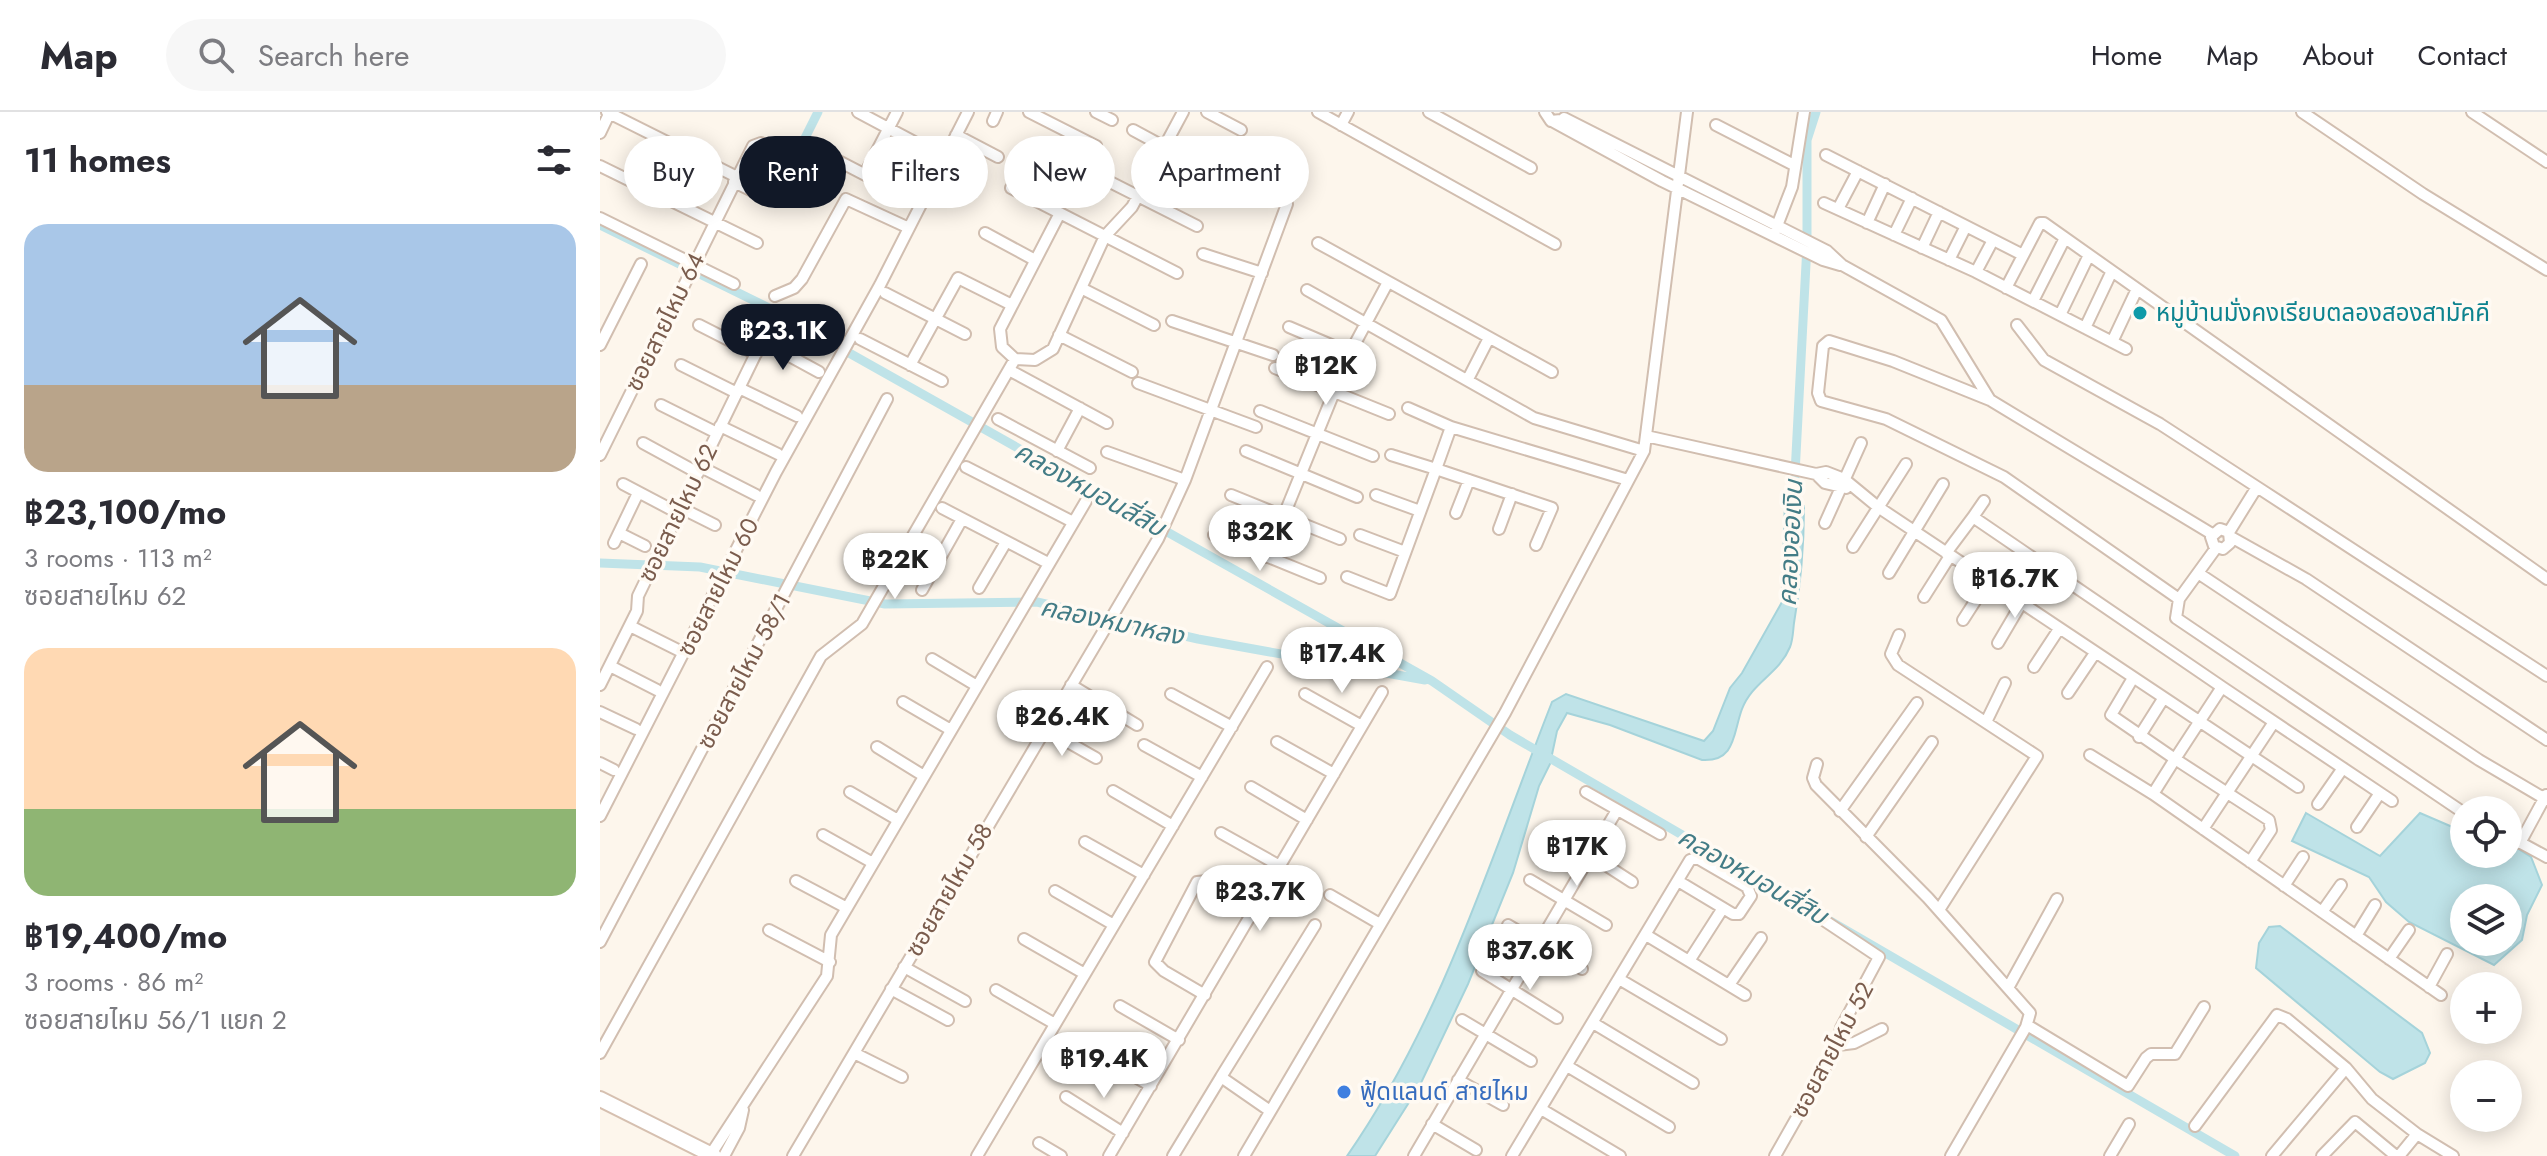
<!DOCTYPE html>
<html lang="en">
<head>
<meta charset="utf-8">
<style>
  :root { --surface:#fff; --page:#f7f7f7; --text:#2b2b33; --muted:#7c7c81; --line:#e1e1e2; --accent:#111827 }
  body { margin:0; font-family:Jost,"Noto Sans Thai",sans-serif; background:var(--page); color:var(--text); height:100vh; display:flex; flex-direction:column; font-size:30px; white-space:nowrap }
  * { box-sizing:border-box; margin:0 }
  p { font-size:26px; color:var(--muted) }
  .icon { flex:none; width:44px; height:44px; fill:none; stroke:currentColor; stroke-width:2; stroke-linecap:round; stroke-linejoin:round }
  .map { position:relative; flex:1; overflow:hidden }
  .side { display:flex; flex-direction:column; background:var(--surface); width:600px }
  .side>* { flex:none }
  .guide { position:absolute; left:24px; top:24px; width:760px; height:72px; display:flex; gap:16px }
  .fabs { position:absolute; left:1850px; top:684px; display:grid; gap:16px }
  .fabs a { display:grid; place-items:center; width:72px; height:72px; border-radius:50%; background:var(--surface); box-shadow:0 4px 20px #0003; font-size:40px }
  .price { position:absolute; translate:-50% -68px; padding:0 18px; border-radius:28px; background:#fff; color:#222; font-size:26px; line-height:52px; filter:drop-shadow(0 2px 4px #0008) }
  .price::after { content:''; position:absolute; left:50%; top:48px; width:24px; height:18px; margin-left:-12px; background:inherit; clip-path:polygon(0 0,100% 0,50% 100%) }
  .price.active { background:var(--accent); color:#fff }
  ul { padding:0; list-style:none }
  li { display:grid; align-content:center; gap:16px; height:424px; padding:0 24px }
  li span { display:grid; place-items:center; height:248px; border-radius:24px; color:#555 }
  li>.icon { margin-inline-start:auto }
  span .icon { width:144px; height:144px; fill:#fffc; stroke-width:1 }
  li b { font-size:34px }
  h2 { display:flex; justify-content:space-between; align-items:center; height:96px; padding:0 24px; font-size:34px }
  .chip { padding:0 28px; border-radius:36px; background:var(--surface); box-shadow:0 4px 20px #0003; font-size:28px; line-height:72px }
  .chip.active { background:var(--accent); color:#fff }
  header { display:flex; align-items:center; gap:48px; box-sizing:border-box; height:112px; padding:0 40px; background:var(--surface); border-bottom:2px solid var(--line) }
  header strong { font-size:38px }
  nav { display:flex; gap:44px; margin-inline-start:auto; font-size:28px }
  .search { width:560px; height:72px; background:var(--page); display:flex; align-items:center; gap:20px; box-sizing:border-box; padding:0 28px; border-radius:44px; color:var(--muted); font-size:30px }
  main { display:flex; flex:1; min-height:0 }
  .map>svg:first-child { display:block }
  .water { fill:#bfe3e8; stroke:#a5d3da; stroke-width:2; fill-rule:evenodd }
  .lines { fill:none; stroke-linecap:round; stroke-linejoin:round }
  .canal { stroke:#bfe3e8; stroke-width:9 }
  .street-casing { stroke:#d1beb0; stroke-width:14 }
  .secondary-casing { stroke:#d6c0b0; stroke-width:18 }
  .street { stroke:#fff; stroke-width:10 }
  .secondary { stroke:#fff; stroke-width:14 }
  .culture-dot { fill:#0f9aa8; stroke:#fffaf3; stroke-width:3 }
  .shop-dot { fill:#3f7fe0; stroke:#fffaf3; stroke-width:3 }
  .labels { text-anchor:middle; stroke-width:7; stroke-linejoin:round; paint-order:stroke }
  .culture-label { font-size:24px; fill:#0d838f; stroke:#fffaf3; text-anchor:start }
  .street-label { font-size:24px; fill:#7a5c4d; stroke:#fffaf3 }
  .shop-label { font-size:24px; fill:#366cbe; stroke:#fffaf3; text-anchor:start }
  .water-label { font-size:26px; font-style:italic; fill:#437c86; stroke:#fffaf3 }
</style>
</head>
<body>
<header>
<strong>Map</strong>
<div class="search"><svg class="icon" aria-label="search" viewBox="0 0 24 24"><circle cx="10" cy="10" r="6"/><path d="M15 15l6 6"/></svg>Search here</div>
<nav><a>Home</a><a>Map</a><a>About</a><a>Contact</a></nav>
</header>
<main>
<section class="side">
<h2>11 homes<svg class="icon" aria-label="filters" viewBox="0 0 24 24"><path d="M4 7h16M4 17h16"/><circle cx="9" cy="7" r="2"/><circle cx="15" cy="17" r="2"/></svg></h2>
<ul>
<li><span style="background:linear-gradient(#a9c7e8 65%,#b9a48a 0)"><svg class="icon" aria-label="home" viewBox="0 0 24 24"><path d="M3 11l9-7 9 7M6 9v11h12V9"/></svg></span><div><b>฿23,100/mo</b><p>3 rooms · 113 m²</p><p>ซอยสายไหม 62</p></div></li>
<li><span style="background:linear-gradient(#ffd9b3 65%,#8fb573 0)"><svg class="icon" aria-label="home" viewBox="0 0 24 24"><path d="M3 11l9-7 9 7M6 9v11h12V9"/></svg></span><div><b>฿19,400/mo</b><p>3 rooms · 86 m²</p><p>ซอยสายไหม 56/1 แยก 2</p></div></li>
</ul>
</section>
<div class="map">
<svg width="1947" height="1044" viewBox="0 0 1947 1044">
  <rect width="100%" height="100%" fill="#fdf6ec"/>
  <path class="water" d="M 1185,386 L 1204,394 C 1204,435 1201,471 1194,511 C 1193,519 1193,528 1190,535 C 1179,562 1152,570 1142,597 C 1133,621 1136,650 1102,648 L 1010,613 L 967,601 L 957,619 L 950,652 L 939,674 L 913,761 L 868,872 L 820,973 L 775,1044 L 747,1044 C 843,906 891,745 952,590 L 966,582 L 1104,629 L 1113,619 L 1130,576 L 1142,561 L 1182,490 Z
    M 1706,701 L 1780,744 L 1820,701 L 1864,720 L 1864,742 L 1908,742 L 1909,731 L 1931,745 L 1942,773 L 1927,803 L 1922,828 L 1894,853 L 1809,810 L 1786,790 L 1769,765 L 1692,729 ZM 1908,786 L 1908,830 L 1864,830 L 1864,786 Z
    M 1680,814 L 1822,921 L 1830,941 L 1825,951 L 1793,967 L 1780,960 L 1656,856 L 1659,831 L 1669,815 Z"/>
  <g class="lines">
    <path class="canal" d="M 198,40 L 218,0
      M 0,113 L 171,197 L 832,569 L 910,623 L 1635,1044
      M 1193,400 L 1207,133 L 1207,28 L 1216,0
      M 0,451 L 100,455 L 285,492 L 437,490 L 598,527 L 825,568"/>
    <defs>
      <path id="street" d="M 7,0 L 137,65
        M 258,0 L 333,40
        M 429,0 L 496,34 L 490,57
        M 496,0 L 512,8
        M 607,0 L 641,18
        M 718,0 L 955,132
        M 829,0 L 931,56
        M 945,0 L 951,9 L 961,8
        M 1702,0 L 1823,82 L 1947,158
        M 1872,0 L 1947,50
        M 964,6 L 1227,139 L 1242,153 L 1341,208 L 1390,288 L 1612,422
        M 393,9 L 397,0
        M 954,10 L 1062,69 L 1223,148 L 1240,153
        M 741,13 L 748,0
        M 1116,13 L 1194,53
        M 533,18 L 618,64
        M 0,21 L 10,0
        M 356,23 L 398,45
        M 223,41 L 306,84
        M 1226,43 L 1423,143
        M 0,54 L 157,131
        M 265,62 L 297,0
        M 506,68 L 597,114
        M 134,70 L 169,87
        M 411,76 L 577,161
        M 1224,91 L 1376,160 L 1526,237
        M 1238,97 L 1258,59
        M 460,101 L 400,217 L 402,235 L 415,247 L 435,248 L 453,237 L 505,124 L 532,95 L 583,0
        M 0,106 L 134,172
        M 1267,111 L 1285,72
        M 1175,119 L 1192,75 L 1204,0
        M 385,121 L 435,148
        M 1294,123 L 1312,86
        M 718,131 L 952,260
        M 1322,136 L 1339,100
        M 603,142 L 662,161
        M 1349,148 L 1366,114
        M 1376,160 L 1393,128
        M 481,176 L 554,213
        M 1406,176 L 1440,111 L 1444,111 L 1947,467
        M 707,178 L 934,306 L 1044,339
        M 285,181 L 365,222
        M 175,184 L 194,176 L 202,167 L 246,87 L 309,116
        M 1433,189 L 1465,126
        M 1460,203 L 1489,143
        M 572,209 L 673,243
        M 99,213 L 156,242
        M 1417,213 L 1444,248 L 1560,312 L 1657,375 L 1629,420 L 1630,431 L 1623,437 L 1614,434 L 1611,425 L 1620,417 L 1629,420
        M 689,215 L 750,241
        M 1485,216 L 1512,159
        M 459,223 L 532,260
        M 260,227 L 342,269
        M 1512,230 L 1537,177
        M 0,233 L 41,152
        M 81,253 L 137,281
        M 310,253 L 358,166 L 412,193
        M 675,256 L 789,302
        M 409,258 L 507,311
        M 868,267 L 889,226
        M 538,271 L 656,315
        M 139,276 L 197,304
        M 1390,288 L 1293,249 L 1229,229 L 1223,234 L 1218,281 L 1221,289 L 1286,307 L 1404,365 L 1579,487
        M 61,293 L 117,321
        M 808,296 L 851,315 L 1028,368
        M 660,299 L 773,344
        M 398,307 L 490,356
        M 120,314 L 178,342
        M 851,315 L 836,357 L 952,396 L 936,433
        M 1046,324 L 1216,362 L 1226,360 L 1244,367 L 1278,395 L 1698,675
        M 43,331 L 98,361
        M 457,339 L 480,296
        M 646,339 L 757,385
        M 507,340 L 585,368
        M 0,343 L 153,34 L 161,31 L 188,44
        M 101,355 L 156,383
        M 366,355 L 473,410
        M 1216,362 L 1225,371 L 1246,376
        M 23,372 L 78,401
        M 1657,375 L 1947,564
        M 631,383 L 740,427
        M 776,383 L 820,399
        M 81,396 L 115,413
        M 342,396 L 448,451
        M 856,401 L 869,368
        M 1373,405 L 1384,389
        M 1225,411 L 1261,331
        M 899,417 L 912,382
        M 19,421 L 45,434
        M 614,423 L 720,466
        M 760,423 L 805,440
        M 1631,425 L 1706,467 L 1947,628
        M 14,431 L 38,381
        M 1253,435 L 1306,352
        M 1616,436 L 1579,487 L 1576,506 L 1864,701
        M 1346,441 L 1373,405 L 1622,575 L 1575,647 L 1511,603 L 1533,566
        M 667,445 L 750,241 L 788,170
        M 1289,461 L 1343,372
        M 1598,461 L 1879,648 L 1947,688
        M 747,465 L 790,482 L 836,357 L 791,343
        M 379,476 L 406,430
        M 322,478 L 362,407
        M 1324,485 L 1350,444
        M 1363,508 L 1388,469
        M 30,514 L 78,538
        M 1299,523 L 1291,542 L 1298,553 L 1437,644 L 1339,798
        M 1398,531 L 1421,492
        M 332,547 L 377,574
        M 10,554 L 57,578
        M 1434,555 L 1459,517
        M 0,573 L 37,499 L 38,484 L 162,229 L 219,260
        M 471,573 L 537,613
        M 1622,575 L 1792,689
        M 1468,581 L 1495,541
        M 571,582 L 632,615
        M 705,582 L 762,614
        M 303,590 L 351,618
        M 0,600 L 36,617
        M 1387,608 L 1405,571
        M 445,617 L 496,646
        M 1539,625 L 1563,587
        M 677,630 L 734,662
        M 544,633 L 602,665
        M 277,635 L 324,664
        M 1490,643 L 1553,682 L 1841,883
        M 0,651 L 14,658
        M 1217,652 L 1213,666 L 1216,673 L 1328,786 L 1430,901 L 1426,915 L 1351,1044
        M 651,675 L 707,708
        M 513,679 L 573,714
        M 250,680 L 298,708
        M 986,680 L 1060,722
        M 1553,682 L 1575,647 L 1669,708 L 1671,718 L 1650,750
        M 1718,692 L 1743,656
        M 1240,699 L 1317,591
        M 0,704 L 176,360 L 280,173 L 368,0
        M 1757,715 L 1780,681
        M 1603,717 L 1674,610
        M 953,719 L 1032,770
        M 621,721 L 680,754
        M 223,723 L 273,751
        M 1908,724 L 1947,745
        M 1266,725 L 1332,630
        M 485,730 L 544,763
        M 1920,731 L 1946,683
        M 930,768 L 1006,813
        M 196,769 L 247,796
        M 1684,774 L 1703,745
        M 455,779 L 514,813
        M 730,783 L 780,812
        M 1722,800 L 1741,773
        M 908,813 L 982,857
        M 169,818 L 230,850
        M 1046,823 L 1145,883
        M 1756,824 L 1775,793
        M 424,827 L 485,862
        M 0,830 L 287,287
        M 1789,847 L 1809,818
        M 1089,849 L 1123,796
        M 304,855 L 365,889
        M 882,859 L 957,906
        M 1019,867 L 1121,927
        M 1129,873 L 1161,826
        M 1829,875 L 1847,842
        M 1408,876 L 1457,787
        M 291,877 L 348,908
        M 396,878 L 455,912
        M 605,883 L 564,859 L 555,850 L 597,770 L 607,769 L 654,798
        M 520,894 L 579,928
        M 862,908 L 931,949
        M 993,911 L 1093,971
        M 1427,913 L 1528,974 L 1546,946 L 1551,942 L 1575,942 L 1604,895
        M 1238,933 L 1254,931 L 1282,917
        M 485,936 L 551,974
        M 0,941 L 221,544 L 262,512 L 415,247
        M 254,941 L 302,965
        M 967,954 L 1069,1015
        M 858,968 L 903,993
        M 466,985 L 523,1021
        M 941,997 L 1020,1044
        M 670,999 L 621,965 L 715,813
        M 832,1012 L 876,1038
        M 1595,1014 L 1677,903 L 1687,907 L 1746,956
        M 439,1031 L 461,1044
        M 111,1042 L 227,864 L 231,823 L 486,389
        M 124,1044 L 139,1016 L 143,998
        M 193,1044 L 558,427 L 585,368 L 687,92
        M 377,1044 L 667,555
        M 509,1044 L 782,580
        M 573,1044 L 621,965
        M 644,1044 L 905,601 L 1044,339 L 1087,0
        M 814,1044 L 1017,698
        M 912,1044 L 1090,748 L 1097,746 L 1147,775 L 1151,784 L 1139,802 L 1133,802 L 1078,769
        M 1175,1044 L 1238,933 L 1241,916 L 1279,845 L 1225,809
        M 1510,1044 L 1529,1012
        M 1672,1044 L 1746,956 L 1772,987 L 1817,1022
        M 1722,1044 L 1755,1010 L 1796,1044
        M 1799,1044 L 1817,1022 L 1853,1044"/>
      <path id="secondary" d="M 0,987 L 114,1044"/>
    </defs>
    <use href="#street" class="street-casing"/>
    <use href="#secondary" class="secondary-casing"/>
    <use href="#street" class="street"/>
    <use href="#secondary" class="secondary"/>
  </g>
  <circle class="culture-dot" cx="1540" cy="201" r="8"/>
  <circle class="shop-dot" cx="744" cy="980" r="8"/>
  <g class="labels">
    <g class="culture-label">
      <text x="1556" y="209">หมู่บ้านมั่งคงเรียบตลองสองสามัคคี</text>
    </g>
    <g class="street-label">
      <text transform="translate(65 210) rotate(-64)" y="8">ซอยสายไหม 64</text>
      <text transform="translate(78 401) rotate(-64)" y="8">ซอยสายไหม 62</text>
      <text transform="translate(118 475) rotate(-63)" y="8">ซอยสายไหม 60</text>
      <text transform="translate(144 559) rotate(-62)" y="8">ซอยสายไหม 58/1</text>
      <text transform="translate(349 778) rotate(-60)" y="8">ซอยสายไหม 58</text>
      <text transform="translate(1232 938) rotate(-62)" y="8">ซอยสายไหม 52</text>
    </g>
    <g class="shop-label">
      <text x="760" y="988">ฟู้ดแลนด์ สายไหม</text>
    </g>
    <g class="water-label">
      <text transform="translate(490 377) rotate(29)" y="9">คลองหมอนสี่สิบ</text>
      <text transform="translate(1190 431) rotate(-87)" y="9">คลองออเงิน</text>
      <text transform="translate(512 509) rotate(12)" y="9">คลองหมาหลง</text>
      <text transform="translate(1153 764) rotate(30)" y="9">คลองหมอนสี่สิบ</text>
    </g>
  </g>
</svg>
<div class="fabs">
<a><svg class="icon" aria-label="locate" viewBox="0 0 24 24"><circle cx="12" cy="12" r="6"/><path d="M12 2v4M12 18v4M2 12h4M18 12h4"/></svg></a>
<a><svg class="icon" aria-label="layers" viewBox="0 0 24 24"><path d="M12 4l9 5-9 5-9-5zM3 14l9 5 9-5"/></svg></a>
<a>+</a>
<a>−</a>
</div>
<b class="price active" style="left:183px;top:260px">฿23.1K</b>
<b class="price" style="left:726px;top:295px">฿12K</b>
<b class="price" style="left:660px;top:461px">฿32K</b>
<b class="price" style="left:295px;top:489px">฿22K</b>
<b class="price" style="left:1415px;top:508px">฿16.7K</b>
<b class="price" style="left:742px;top:583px">฿17.4K</b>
<b class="price" style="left:462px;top:646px">฿26.4K</b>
<b class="price" style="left:977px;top:776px">฿17K</b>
<b class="price" style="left:660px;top:821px">฿23.7K</b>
<b class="price" style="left:930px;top:880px">฿37.6K</b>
<b class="price" style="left:504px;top:988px">฿19.4K</b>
<div class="guide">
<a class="chip">Buy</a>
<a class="chip active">Rent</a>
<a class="chip">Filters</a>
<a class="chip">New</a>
<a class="chip">Apartment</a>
</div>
</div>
</main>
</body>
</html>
